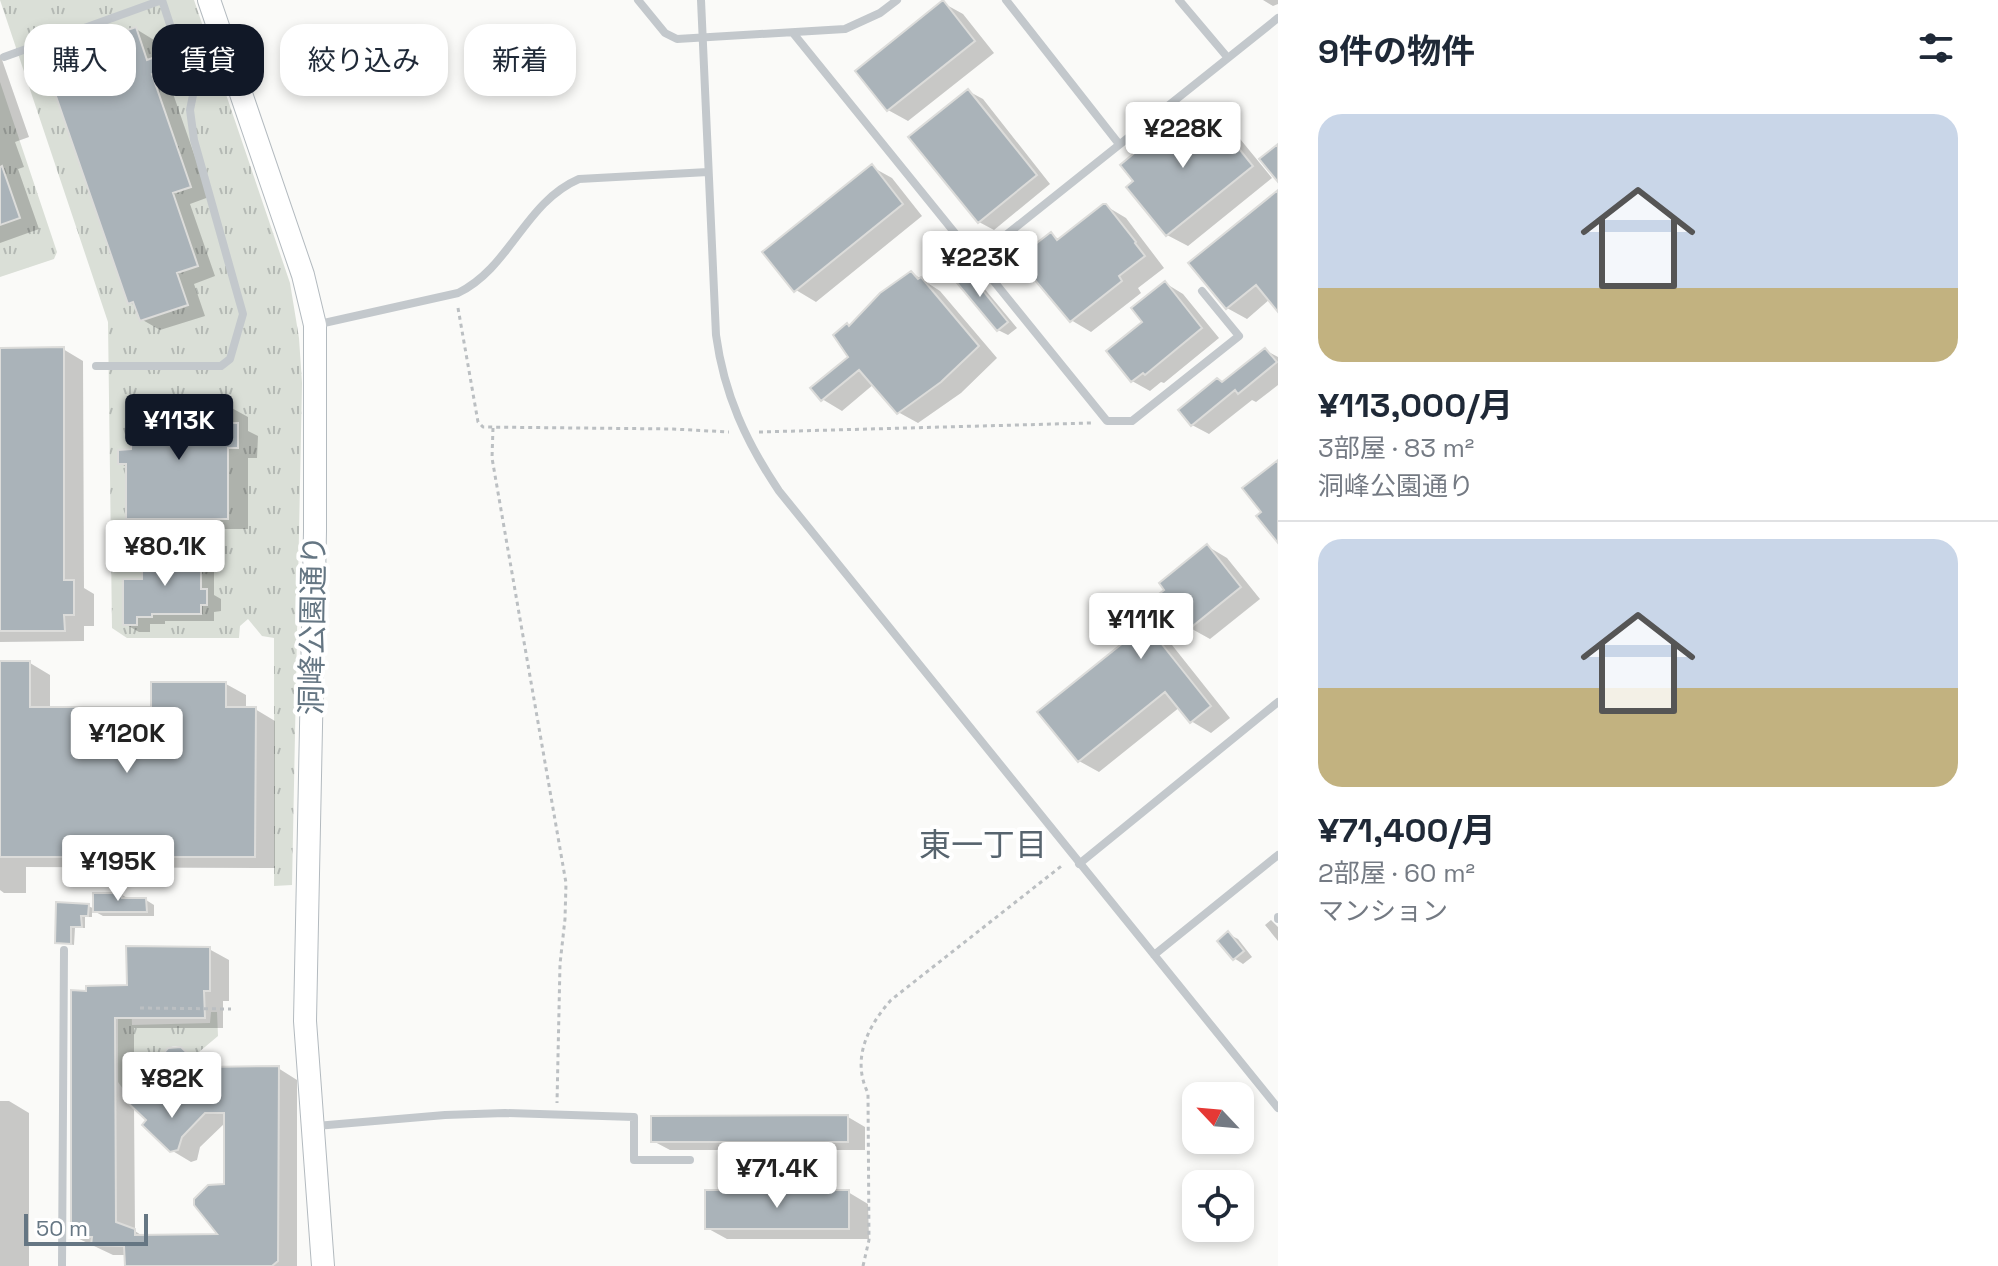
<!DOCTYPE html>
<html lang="ja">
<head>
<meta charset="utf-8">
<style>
  :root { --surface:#fff; --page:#f2f2f3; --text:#1f2937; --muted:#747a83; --line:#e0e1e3; --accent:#111827 }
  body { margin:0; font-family:"Space Grotesk","Noto Sans JP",sans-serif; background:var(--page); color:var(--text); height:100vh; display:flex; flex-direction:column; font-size:30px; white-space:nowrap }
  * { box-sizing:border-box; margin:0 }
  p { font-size:26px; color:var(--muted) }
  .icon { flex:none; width:44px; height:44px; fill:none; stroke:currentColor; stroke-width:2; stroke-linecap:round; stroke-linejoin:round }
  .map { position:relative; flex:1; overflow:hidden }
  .sheet { display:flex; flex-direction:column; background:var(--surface); width:720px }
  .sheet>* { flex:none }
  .top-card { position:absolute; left:24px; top:24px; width:760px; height:72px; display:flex; gap:16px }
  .needle { width:52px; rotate:296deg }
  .buttons { position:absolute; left:1182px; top:1082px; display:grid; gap:16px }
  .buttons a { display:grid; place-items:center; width:72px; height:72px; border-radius:16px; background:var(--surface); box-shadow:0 4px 12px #0003; font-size:40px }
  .scale { position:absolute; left:24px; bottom:20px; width:124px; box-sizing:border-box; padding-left:8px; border:4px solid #657683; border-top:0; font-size:22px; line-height:28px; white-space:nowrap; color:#657683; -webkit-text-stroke:6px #fff; paint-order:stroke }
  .price { position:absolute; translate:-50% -68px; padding:0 18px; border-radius:8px; background:#fff; color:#222; font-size:26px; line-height:52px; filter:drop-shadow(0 2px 4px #0008) }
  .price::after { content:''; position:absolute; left:50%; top:48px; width:24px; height:18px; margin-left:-12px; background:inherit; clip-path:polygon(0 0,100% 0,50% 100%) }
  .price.current { background:var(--accent); color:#fff }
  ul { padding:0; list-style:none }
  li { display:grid; align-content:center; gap:16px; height:424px; padding:0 40px }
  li+li { border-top:2px solid var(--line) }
  li span { display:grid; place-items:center; height:248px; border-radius:24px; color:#555 }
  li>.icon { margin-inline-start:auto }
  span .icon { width:144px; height:144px; fill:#fffc; stroke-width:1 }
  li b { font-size:34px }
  h2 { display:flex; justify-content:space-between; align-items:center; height:96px; padding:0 40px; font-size:34px }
  .pill { padding:0 28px; border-radius:24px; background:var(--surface); box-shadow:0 4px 12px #0003; font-size:28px; line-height:72px }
  .pill.current { background:var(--accent); color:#fff }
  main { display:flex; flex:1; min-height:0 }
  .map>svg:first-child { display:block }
  .grass { fill:url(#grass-tufts) }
  .shadow { fill:#0003; fill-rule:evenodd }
  .building { fill:#aab3b9; stroke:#dcdcda; stroke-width:2 }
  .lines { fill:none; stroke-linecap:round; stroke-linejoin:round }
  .secondary-casing { stroke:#b3babf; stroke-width:24 }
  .path { stroke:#bbbfc2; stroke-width:3; stroke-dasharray:4 4; stroke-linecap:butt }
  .lane { stroke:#c3c8cc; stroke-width:8 }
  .secondary { stroke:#fff; stroke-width:22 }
  .labels { text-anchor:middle; stroke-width:8; stroke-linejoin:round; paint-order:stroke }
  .street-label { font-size:30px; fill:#657683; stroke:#fff }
  .neighbourhood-label { font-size:32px; fill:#57646e; stroke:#fff }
</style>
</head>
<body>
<main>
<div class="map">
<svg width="1278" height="1266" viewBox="0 0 1278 1266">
  <defs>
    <pattern id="grass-tufts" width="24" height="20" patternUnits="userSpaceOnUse" patternTransform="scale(2)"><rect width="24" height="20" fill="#dadfd7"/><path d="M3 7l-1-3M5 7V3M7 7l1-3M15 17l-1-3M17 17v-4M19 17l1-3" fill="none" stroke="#b4b9b4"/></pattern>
  </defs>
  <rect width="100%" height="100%" fill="#fafaf8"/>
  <path class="grass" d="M 0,0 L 194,0 L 290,283 L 299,338 L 302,383 L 292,885 L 274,886 L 274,638 L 262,636 L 248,619 L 240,626 L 239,638 L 127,638 L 112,628 L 108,322 Z
    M 0,82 L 57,252 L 54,259 L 0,277 Z
    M 118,994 L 131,995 L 132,1025 L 210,1023 L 211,1012 L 217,1012 L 218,1036 L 193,1057 L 181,1047 C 166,1043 157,1057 163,1070 L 151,1083 L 146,1079 L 129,1097 L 118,1082 Z"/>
  <path class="shadow" d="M 1263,0 L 1278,0 L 1278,4 L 1273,6 Z
    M 943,3 L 963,14 L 994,53 L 908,121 L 888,110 Z
    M 136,29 L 154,40 L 160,57 L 179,68 L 183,80 L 170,85 L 209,197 L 190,204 L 215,276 L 194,284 L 205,316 L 160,330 L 141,319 L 137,307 L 129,302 L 98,61 Z
    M 0,54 L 29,137 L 15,142 L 24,167 L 18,169 L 39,229 L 0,243 Z
    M 968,91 L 983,99 L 1050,184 L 994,230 L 979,222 Z
    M 1188,110 L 1236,134 L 1272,178 L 1188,246 L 1167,235 Z
    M 872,167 L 892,178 L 922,216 L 816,302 L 796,290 Z
    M 1278,192 L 1278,309 L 1270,299 L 1247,319 L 1227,308 Z
    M 1106,206 L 1126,218 L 1164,268 L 1138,288 L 1141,293 L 1091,332 L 1071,320 L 1051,235 L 1061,240 Z
    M 964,269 L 973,275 L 1017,328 L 1008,335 L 998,330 Z
    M 912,273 L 940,291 L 997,358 L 961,393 L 918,423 L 898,412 L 874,384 L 842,411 L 822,399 L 851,357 L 851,328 Z
    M 1165,283 L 1183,294 L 1219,338 L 1164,383 L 1161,382 L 1150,391 L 1132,381 L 1109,352 L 1145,322 Z
    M 63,349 L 83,361 L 84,588 L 94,594 L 94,626 L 84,626 L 84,641 L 0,642 L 0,350 Z
    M 1265,350 L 1278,357 L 1278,385 L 1256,402 L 1252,400 L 1209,434 L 1192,425 L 1223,384 Z
    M 228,406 L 248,417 L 248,431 L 258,436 L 257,458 L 248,458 L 248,529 L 148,529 L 128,518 L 128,468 L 120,463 L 133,451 Z
    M 1207,546 L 1227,558 L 1260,599 L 1210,639 L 1192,629 L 1172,645 L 1230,718 L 1211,733 L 1191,721 L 1180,707 L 1099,772 L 1079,761 L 1127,642 L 1166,590 Z
    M 200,556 L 214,564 L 214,595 L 221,599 L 221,611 L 214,612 L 214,621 L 165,621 L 165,624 L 150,624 L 150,632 L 139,632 L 125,624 L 144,581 Z
    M 0,663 L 30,663 L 50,675 L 50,709 L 153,709 L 226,684 L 246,695 L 246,709 L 255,709 L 275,721 L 275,868 L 26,867 L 26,893 L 4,893 L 0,890 Z
    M 122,895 L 131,900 L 146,900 L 154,905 L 154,916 L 103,916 L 92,910 L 92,917 L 85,917 L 85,928 L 75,928 L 74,945 L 57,942 L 88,906 L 95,909 Z
    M 1271,920 L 1278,927 L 1278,941 L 1265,925 Z
    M 1228,934 L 1238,939 L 1252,957 L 1243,964 L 1234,958 Z
    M 209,949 L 229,960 L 229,1001 L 223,1001 L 223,1028 L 134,1028 L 134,1094 L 146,1081 L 168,1094 L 181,1049 L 209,1069 L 278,1068 L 297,1080 L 297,1266 L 127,1266 L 127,1255 L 113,1255 L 73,1236 L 73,992 L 129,987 ZM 134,1106 L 171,1150 L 191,1162 L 197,1160 L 200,1147 L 226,1122 L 226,1186 L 221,1236 L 144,1237 L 135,1231 Z
    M 0,1101 L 9,1101 L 29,1113 L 29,1266 L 0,1266 Z
    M 848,1117 L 865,1127 L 865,1150 L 670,1150 L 653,1141 Z
    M 848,1192 L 868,1204 L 869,1239 L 727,1239 L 707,1228 Z"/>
  <path class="building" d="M 943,0 L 975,41 L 887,111 L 855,71 Z
    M 136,27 L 147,60 L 161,55 L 166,69 L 152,74 L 191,187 L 173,193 L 198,266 L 177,273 L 188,305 L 140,321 L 133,302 L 128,304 L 49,76 L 96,59 L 90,43 Z
    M 968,89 L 1037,175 L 978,223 L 908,137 Z
    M 1188,108 L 1202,125 L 1208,120 L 1212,123 L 1216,120 L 1253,166 L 1166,236 L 1126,187 L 1133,181 L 1120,165 Z
    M 1278,144 L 1278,182 L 1259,159 Z
    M 872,164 L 903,204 L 794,292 L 762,252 Z
    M 2,166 L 20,218 L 0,225 L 0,167 Z
    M 1278,190 L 1278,312 L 1256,285 L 1226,309 L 1188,263 Z
    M 1103,204 L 1106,204 L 1136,242 L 1135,243 L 1145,256 L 1119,276 L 1122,281 L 1070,322 L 1024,267 L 1027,265 L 1020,256 L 1051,232 L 1057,240 Z
    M 964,267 L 1008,322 L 997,331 L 952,277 Z
    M 911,271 L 918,279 L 921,277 L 979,346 L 941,382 L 897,414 L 859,370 L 821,401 L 810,388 L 848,357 L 833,335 L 847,323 L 849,326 L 880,293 Z
    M 1165,281 L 1202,328 L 1145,375 L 1143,373 L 1131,382 L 1106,351 L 1142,322 L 1131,308 Z
    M 64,347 L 64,580 L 74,580 L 74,615 L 64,615 L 65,631 L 0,631 L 0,348 Z
    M 1265,348 L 1277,362 L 1238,394 L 1235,390 L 1191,426 L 1178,410 L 1217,378 L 1222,382 Z
    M 138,404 L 228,404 L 228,423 L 238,423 L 238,448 L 228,448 L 228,519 L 126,519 L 126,464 L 118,464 L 118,450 L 131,449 L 132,417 L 138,417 Z
    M 1278,460 L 1278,543 L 1256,516 L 1261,512 L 1242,488 Z
    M 1207,544 L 1241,587 L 1189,629 L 1176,614 L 1153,633 L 1211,706 L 1190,723 L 1165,692 L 1078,762 L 1037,712 L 1124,642 L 1114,629 L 1164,590 L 1159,583 Z
    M 142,554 L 201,554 L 201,589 L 207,589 L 207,605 L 201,605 L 201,614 L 152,614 L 152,617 L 137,617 L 137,625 L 123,625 L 123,579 L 142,579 Z
    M 0,661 L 30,661 L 30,707 L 151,707 L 151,682 L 226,682 L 226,707 L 256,707 L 255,857 L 0,857 Z
    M 93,893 L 122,893 L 122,898 L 146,898 L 147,912 L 93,912 Z
    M 56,902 L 89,904 L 88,916 L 81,916 L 82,927 L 71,927 L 71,944 L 55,943 Z
    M 1228,931 L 1244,951 L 1233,960 L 1217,941 Z
    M 126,946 L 210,947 L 210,991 L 204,991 L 205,1018 L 115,1018 L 116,1222 L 135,1229 L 135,1235 L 217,1234 L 194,1205 L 194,1199 L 208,1185 L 224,1184 L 224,1113 L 205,1113 L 182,1137 L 178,1150 L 170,1152 L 142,1125 L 146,1120 L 125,1100 L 146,1079 L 166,1096 L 159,1062 L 161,1056 L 168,1048 L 181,1047 L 202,1067 L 279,1066 L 278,1261 L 272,1266 L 125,1266 L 124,1246 L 91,1245 L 92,1237 L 71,1237 L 71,990 L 86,991 L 86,986 L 127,985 Z
    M 848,1115 L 848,1142 L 651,1142 L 651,1116 Z
    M 705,1190 L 849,1190 L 849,1229 L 705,1229 Z"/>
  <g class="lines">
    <defs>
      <path id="secondary" d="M 209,0 L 303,275 L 315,325 L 315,531 L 305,1021 L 323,1266"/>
    </defs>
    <use href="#secondary" class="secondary-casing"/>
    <path class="path" d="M 458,308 L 478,422 L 483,427 L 673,429 L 729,432
      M 493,428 L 492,458 L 566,883 L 565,919 L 560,964 L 557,1103
      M 759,432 L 1091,423
      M 140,1008 L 231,1009
      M 863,1266 L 869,1240 L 868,1093 C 851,1059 868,1026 891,1000 L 1064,864"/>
    <path class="lane" d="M 638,0 L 665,33 L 677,39 L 845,29 L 880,13 L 897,0
      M 701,0 L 716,335 C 724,394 746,442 779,491 L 1278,1108
      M 1006,0 L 1119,144
      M 1179,0 L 1228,58
      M 793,33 L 1107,421 L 1132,421 L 1239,336 L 1202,291
      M 4,57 L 162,0 L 193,95 L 190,110 L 194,140 L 243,314 L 230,359 L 221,366 L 96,366
      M 976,259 L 1278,18
      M 315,325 L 458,293 C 510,268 525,202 579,179 L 708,172
      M 1079,864 L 1278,702
      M 1278,917 L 1278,919
      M 1154,955 L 1278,855
      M 316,1126 L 445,1115 L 505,1113 L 634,1117 L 634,1160 L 690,1160
      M 62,1266 L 64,950"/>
    <use href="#secondary" class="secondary"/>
  </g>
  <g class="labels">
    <g class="street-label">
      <text transform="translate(313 625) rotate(-89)" y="10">洞峰公園通り</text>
    </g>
    <g class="neighbourhood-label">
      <text x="983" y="856">東一丁目</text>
    </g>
  </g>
</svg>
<div class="buttons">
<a><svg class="needle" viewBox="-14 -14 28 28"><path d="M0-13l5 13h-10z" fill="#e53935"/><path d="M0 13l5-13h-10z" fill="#747a83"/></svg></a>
<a><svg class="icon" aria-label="locate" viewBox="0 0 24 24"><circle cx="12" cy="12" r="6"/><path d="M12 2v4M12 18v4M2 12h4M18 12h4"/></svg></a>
</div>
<div class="scale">50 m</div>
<b class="price" style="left:1183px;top:170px">¥228K</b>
<b class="price" style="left:980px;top:299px">¥223K</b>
<b class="price current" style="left:179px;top:462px">¥113K</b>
<b class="price" style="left:165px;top:588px">¥80.1K</b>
<b class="price" style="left:1141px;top:661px">¥111K</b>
<b class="price" style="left:127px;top:775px">¥120K</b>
<b class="price" style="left:118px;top:903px">¥195K</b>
<b class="price" style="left:172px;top:1120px">¥82K</b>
<b class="price" style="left:777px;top:1210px">¥71.4K</b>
<div class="top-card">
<a class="pill">購入</a>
<a class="pill current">賃貸</a>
<a class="pill">絞り込み</a>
<a class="pill">新着</a>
</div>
</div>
<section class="sheet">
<h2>9件の物件<svg class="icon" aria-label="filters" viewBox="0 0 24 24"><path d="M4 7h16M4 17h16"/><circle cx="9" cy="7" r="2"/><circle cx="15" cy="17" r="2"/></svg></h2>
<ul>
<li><span style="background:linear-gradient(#c9d6e8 70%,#c2b280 0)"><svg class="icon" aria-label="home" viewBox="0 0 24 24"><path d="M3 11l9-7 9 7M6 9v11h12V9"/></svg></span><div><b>¥113,000/月</b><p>3部屋 · 83 m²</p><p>洞峰公園通り</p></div></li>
<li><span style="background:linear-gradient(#c9d6e8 60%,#c2b280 0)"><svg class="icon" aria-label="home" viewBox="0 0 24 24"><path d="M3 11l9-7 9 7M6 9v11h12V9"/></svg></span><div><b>¥71,400/月</b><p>2部屋 · 60 m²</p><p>マンション</p></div></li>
</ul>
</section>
</main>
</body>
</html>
